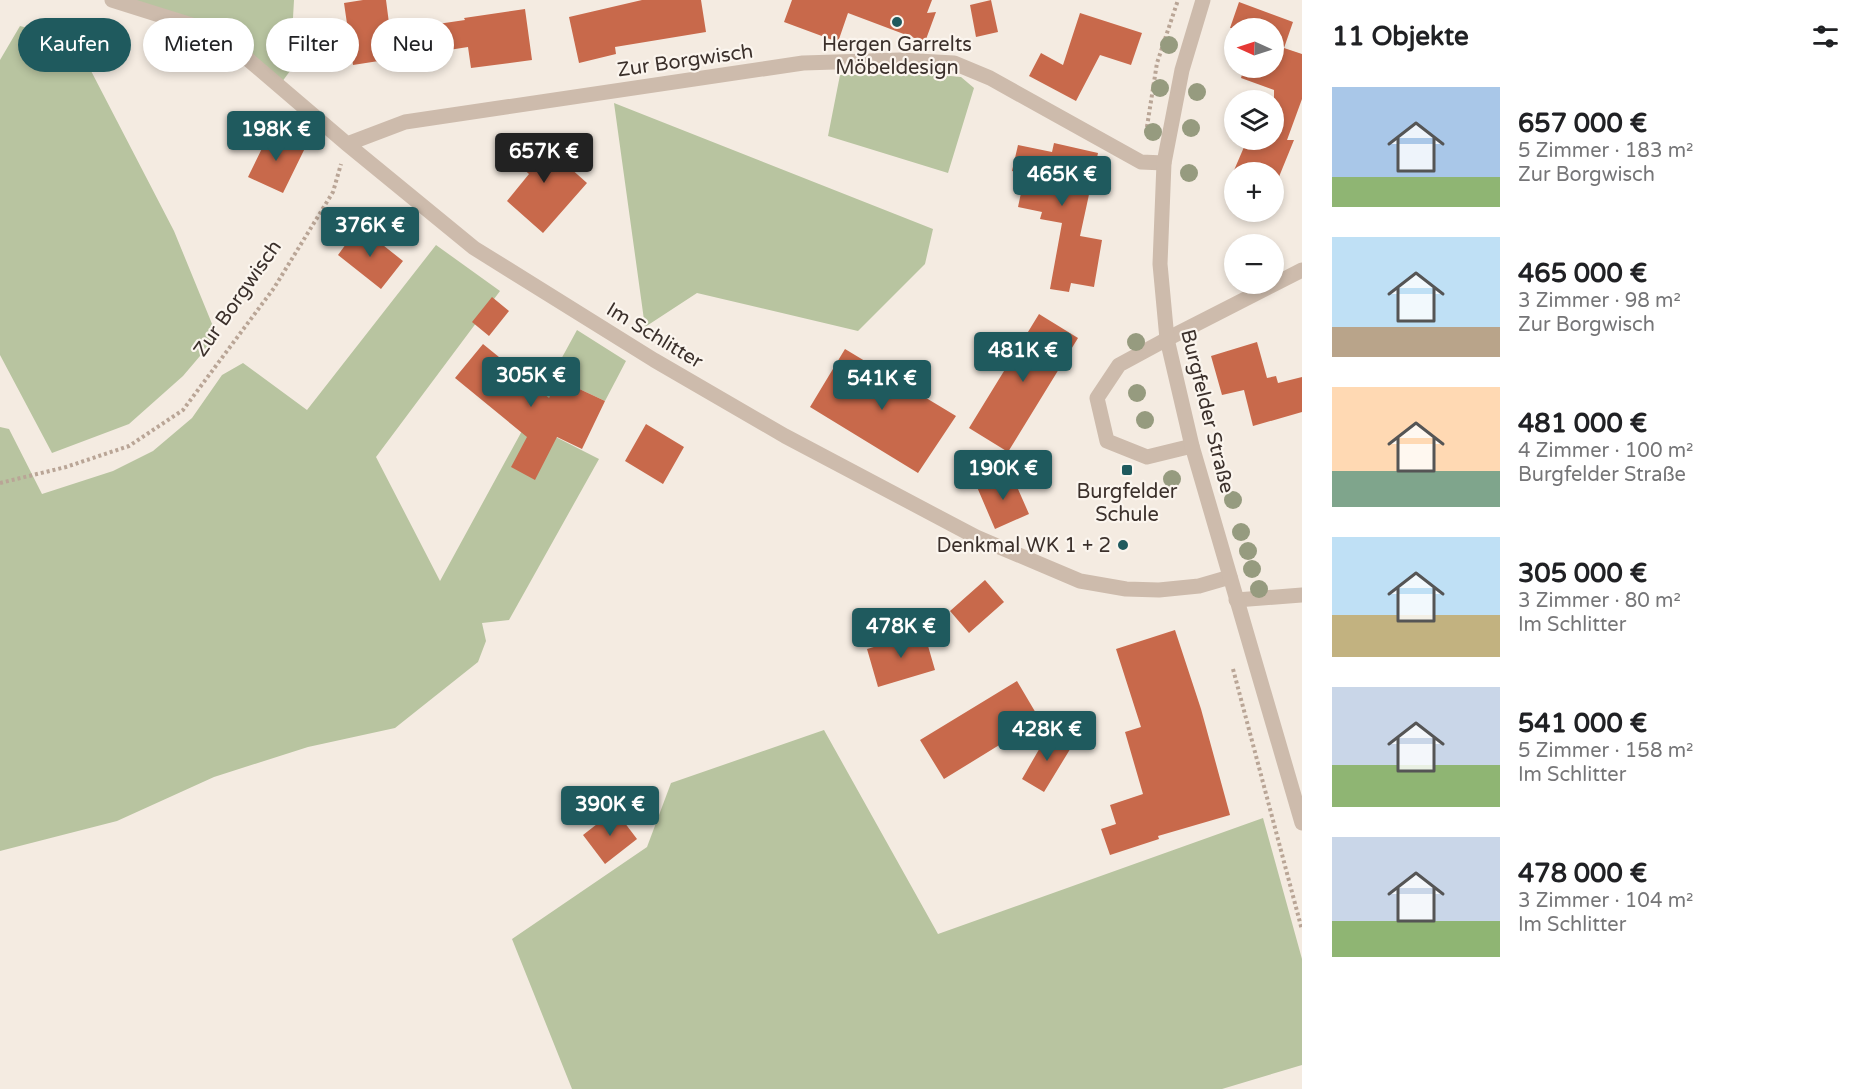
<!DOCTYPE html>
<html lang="de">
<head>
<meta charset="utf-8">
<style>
  :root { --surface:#fff; --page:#f2f2f2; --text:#202124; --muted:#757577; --accent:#1f5a5e }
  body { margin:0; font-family:"Varela Round",sans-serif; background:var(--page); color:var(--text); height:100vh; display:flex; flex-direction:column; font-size:22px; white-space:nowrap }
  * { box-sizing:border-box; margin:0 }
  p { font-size:20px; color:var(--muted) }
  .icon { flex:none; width:33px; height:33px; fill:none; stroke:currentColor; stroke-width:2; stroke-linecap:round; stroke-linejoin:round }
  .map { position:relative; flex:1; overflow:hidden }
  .details { display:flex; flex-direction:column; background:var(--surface); width:570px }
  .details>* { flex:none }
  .banner { position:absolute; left:18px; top:18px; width:570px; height:54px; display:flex; gap:12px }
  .needle { width:39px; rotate:273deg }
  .tools { position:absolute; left:1224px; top:18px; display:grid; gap:12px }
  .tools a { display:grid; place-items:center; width:60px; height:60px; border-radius:50%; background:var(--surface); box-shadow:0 3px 9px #0003; font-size:30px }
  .price { position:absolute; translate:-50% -51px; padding:0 14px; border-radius:6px; background:var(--accent); color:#fff; font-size:20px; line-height:39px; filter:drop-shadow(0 2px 3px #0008) }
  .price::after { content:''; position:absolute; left:50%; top:36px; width:18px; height:14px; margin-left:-9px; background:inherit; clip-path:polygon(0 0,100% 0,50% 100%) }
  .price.active { background:#222; color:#fff }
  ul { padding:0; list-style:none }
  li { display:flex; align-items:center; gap:18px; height:150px; padding:0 30px }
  li span { display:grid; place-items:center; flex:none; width:168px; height:120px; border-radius:0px; color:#555 }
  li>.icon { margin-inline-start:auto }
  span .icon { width:72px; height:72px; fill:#fffc; stroke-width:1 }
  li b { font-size:26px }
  h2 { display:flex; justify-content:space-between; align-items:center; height:72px; padding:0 30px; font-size:26px }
  .tag { padding:0 21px; border-radius:27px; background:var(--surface); box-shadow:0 3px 9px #0003; font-size:21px; line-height:54px }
  .tag.active { background:var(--accent); color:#fff }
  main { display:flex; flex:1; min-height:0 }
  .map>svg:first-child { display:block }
  .green { fill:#b8c4a0 }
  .building { fill:#c8694b }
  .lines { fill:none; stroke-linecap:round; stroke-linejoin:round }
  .path { stroke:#b9a596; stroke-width:4; stroke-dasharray:3 3; stroke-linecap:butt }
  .service { stroke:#cdbbac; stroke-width:15 }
  .minor { stroke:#cdbbac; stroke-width:15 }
  .tertiary { stroke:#cdbbac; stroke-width:15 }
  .tree { fill:#969b7f }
  .poi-dot { fill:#1f5a5e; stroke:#fbf5ee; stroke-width:2 }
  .labels { text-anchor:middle; stroke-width:4.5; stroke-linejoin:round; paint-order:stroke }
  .poi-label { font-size:20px; fill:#3b302b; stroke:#fbf5ee }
  .street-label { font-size:20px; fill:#3b302b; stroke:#fbf5ee }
</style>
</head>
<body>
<main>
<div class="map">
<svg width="1302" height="1089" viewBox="0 0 1302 1089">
  <rect width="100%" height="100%" fill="#f4ebe1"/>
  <path class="green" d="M 112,0 L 294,0 L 290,71 L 279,86 L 223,38 Z
    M 20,26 L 75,40 L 174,231 L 217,336 L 183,376 L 129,424 L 52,453 L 0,355 L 0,60 Z
    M 928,74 L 961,77 L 974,88 L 948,173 L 828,136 L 840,75 Z
    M 614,103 L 933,229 L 925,264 L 858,331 L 697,293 L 645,327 Z
    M 436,245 L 500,291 L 376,457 L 440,581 L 577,330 L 626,361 L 605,401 L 558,379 L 536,427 L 599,459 L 509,620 L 482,623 L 486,641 L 478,662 L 395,728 L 308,747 L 214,777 L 117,821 L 0,851 L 0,427 L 9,429 L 42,494 L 113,471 L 153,451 L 192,418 L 222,375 L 243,363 L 307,410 Z
    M 824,730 L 938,934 L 1263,818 L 1302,959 L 1302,1065 L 1222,1089 L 572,1089 L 512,939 L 647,847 L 671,783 Z"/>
  <path class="building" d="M 363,0 L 386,0 L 390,31 L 465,20 L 464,18 L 525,9 L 532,60 L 471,68 L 468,47 L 353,65 L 344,3 Z
    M 642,0 L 701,0 L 706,32 L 615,47 L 616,54 L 579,63 L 569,17 Z
    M 792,0 L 932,0 L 927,13 L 936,12 L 925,42 L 848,13 L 838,42 L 784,22 Z
    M 991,0 L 998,32 L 976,37 L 970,5 Z
    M 1239,2 L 1293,22 L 1284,48 L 1302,54 L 1302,99 L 1287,140 L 1294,140 L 1274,189 L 1274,172 L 1234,172 L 1234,176 L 1232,175 L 1247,140 L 1274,140 L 1274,90 L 1241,78 L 1244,68 L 1274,68 L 1274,28 L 1230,28 Z
    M 1080,13 L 1142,33 L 1131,65 L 1100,55 L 1076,101 L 1029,76 L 1041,53 L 1063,65 Z
    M 270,132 L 305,148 L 283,193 L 248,177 Z
    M 532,134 L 587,183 L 543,233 L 507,201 L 529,174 L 511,158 Z
    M 1054,143 L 1098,153 L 1080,236 L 1102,240 L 1094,287 L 1071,283 L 1069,292 L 1050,289 L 1062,223 L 1040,219 L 1042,212 L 1018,207 L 1025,174 L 1012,171 L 1018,145 L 1052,152 Z
    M 359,226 L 403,261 L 381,289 L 338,255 Z
    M 492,297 L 509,311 L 489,336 L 472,322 Z
    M 1039,314 L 1078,338 L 1008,452 L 969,428 Z
    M 1257,342 L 1267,378 L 1276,376 L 1278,383 L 1302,377 L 1302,412 L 1253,426 L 1244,390 L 1222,395 L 1211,356 Z
    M 483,344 L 549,398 L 558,379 L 605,401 L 582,449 L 557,437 L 535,480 L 511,467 L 527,437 L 455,378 Z
    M 845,349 L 956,416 L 918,473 L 810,407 Z
    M 646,424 L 684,447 L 663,484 L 625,461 Z
    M 1011,473 L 1029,514 L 995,529 L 977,487 Z
    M 985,580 L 1004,602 L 969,633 L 950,611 Z
    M 1175,630 L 1201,709 L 1230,815 L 1158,836 L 1159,839 L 1110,855 L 1101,829 L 1116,824 L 1110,805 L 1143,794 L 1125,732 L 1141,727 L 1116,649 Z
    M 924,632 L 935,670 L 878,687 L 867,649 Z
    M 1017,681 L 1040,720 L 944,779 L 920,740 Z
    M 1049,732 L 1072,746 L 1044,792 L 1022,779 Z
    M 615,810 L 637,839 L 605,864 L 583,835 Z"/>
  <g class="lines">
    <path class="path" d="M 1146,133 L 1157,63 L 1178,0
      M 0,483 L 66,467 L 129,446 L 183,410 L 274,288 L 333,192 L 341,164
      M 1233,669 L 1302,930"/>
    <path class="service" d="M 1167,339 L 1119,365 L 1097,398 L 1107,441 L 1147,457 L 1192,446
      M 1236,600 L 1302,595"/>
    <path class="minor" d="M 112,0 L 204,29 L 223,38 L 347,144 L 474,248 L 654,360 L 785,436 L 976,537 L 1080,581 L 1126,589 L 1159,590 L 1199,586 L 1230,577
      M 347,144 L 405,122 L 803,63 L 900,60 L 954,63 L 990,78 L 1141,162 L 1164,163
      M 1167,339 L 1302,270"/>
    <path class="tertiary" d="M 1203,0 L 1182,70 L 1164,163 L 1160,264 L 1167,339 L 1192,446 L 1302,823"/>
  </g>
  <g class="tree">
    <circle cx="1169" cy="45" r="9"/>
    <circle cx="1160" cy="88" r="9"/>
    <circle cx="1197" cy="92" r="9"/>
    <circle cx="1191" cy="128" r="9"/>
    <circle cx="1153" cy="132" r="9"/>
    <circle cx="1189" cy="173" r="9"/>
    <circle cx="1136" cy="342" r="9"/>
    <circle cx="1137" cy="393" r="9"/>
    <circle cx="1145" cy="420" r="9"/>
    <circle cx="1172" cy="479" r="9"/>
    <circle cx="1233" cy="500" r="9"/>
    <circle cx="1241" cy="532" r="9"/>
    <circle cx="1248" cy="551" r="9"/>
    <circle cx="1252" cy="569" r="9"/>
    <circle cx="1259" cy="589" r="9"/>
  </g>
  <g class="poi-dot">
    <circle cx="897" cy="22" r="6"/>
    <rect x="1121" y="464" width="12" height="12" rx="3"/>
    <circle cx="1123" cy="545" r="6"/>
  </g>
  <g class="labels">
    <g class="poi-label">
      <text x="897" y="51">Hergen Garrelts<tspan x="897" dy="23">Möbeldesign</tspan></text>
      <text x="1127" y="498">Burgfelder<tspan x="1127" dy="23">Schule</tspan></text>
      <text x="1111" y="552" text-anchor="end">Denkmal WK 1 + 2</text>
    </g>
    <g class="street-label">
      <text transform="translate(685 60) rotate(-8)" y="7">Zur Borgwisch</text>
      <text transform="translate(237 298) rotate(-55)" y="7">Zur Borgwisch</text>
      <text transform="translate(655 335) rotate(31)" y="7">Im Schlitter</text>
      <text transform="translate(1208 411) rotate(76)" y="7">Burgfelder Straße</text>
    </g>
  </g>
</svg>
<div class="tools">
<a><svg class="needle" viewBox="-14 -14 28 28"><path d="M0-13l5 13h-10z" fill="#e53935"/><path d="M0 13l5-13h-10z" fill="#757577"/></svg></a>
<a><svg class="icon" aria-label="layers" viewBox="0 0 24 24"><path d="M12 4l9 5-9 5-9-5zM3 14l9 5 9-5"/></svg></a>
<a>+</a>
<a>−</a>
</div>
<b class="price" style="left:276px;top:162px">198K €</b>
<b class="price active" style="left:544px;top:184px">657K €</b>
<b class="price" style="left:1062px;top:207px">465K €</b>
<b class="price" style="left:370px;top:258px">376K €</b>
<b class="price" style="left:1023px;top:383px">481K €</b>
<b class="price" style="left:531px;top:408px">305K €</b>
<b class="price" style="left:882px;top:411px">541K €</b>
<b class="price" style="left:1003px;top:501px">190K €</b>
<b class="price" style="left:901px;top:659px">478K €</b>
<b class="price" style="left:1047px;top:762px">428K €</b>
<b class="price" style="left:610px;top:837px">390K €</b>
<div class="banner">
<a class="tag active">Kaufen</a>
<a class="tag">Mieten</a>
<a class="tag">Filter</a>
<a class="tag">Neu</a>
</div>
</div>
<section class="details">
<h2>11 Objekte<svg class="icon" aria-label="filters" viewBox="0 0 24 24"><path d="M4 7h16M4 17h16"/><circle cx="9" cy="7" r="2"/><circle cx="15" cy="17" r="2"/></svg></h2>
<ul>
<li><span style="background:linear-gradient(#a9c7e8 75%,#8fb573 0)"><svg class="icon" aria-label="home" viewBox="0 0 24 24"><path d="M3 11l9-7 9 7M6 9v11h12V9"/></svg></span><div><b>657 000 €</b><p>5 Zimmer · 183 m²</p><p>Zur Borgwisch</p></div></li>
<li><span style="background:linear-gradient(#bfe0f5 75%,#b9a48a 0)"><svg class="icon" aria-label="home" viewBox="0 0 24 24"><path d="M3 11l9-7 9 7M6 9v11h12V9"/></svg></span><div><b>465 000 €</b><p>3 Zimmer · 98 m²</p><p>Zur Borgwisch</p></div></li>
<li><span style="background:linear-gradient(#ffd9b3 70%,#7fa58c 0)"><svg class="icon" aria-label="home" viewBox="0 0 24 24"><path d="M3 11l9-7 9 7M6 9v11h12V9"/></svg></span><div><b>481 000 €</b><p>4 Zimmer · 100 m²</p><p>Burgfelder Straße</p></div></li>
<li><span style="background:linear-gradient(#bfe0f5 65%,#c2b280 0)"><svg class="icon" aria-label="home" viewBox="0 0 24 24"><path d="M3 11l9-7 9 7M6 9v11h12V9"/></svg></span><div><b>305 000 €</b><p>3 Zimmer · 80 m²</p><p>Im Schlitter</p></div></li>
<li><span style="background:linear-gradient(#c9d6e8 65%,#8fb573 0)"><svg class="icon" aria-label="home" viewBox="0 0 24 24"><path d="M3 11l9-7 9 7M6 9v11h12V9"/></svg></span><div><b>541 000 €</b><p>5 Zimmer · 158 m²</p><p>Im Schlitter</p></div></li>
<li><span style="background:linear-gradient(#c9d6e8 70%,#8fb573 0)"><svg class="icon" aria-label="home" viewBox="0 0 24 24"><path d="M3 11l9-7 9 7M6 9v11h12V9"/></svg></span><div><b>478 000 €</b><p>3 Zimmer · 104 m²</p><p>Im Schlitter</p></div></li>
</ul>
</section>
</main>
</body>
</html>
